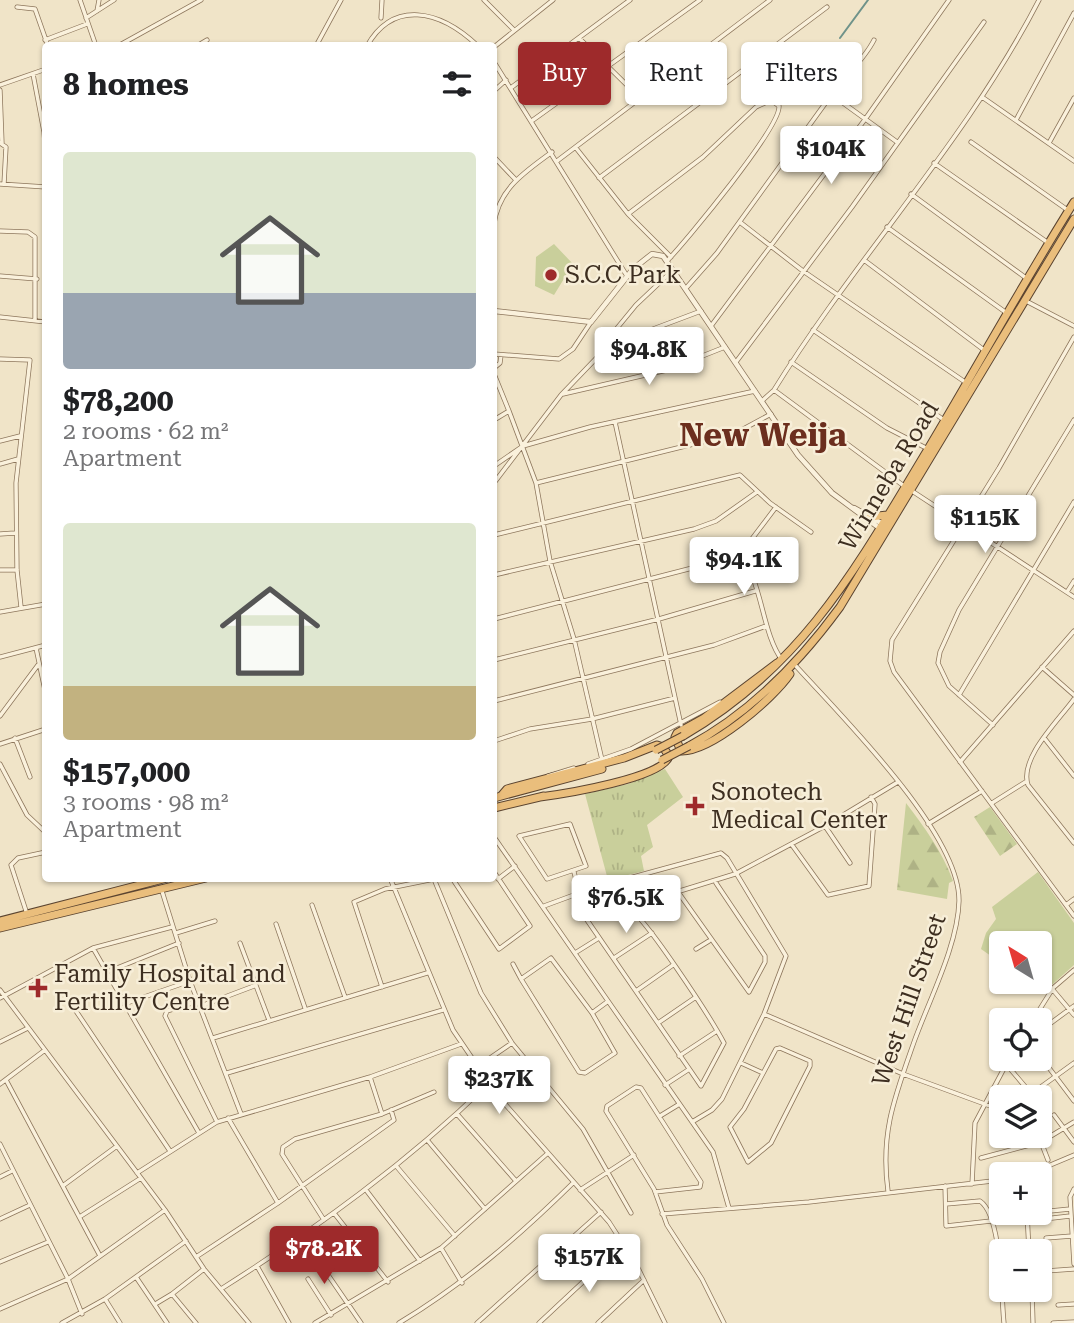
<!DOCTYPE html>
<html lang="en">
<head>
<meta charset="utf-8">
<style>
  :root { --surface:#fff; --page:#f2f2f2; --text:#202124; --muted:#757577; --accent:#9e2a2b }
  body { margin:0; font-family:"Roboto Serif",serif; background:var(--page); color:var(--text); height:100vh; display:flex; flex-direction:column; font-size:26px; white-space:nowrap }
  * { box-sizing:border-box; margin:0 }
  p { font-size:23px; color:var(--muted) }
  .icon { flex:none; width:38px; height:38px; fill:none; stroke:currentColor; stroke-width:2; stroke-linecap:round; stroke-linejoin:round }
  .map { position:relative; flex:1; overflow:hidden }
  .side { position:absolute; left:42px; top:42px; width:455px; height:840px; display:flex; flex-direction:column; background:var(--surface); border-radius:7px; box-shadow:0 2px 5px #0004 }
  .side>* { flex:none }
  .hud { position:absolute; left:518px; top:42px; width:450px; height:63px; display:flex; gap:14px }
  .needle { width:46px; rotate:323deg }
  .controls { position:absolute; left:989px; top:931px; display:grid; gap:14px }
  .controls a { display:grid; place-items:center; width:63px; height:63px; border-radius:7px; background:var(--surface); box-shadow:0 2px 5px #0004; font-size:35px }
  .price { position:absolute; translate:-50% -60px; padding:0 16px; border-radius:7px; background:#fff; color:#222; font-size:23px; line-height:46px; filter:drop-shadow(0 2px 4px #0008) }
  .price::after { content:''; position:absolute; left:50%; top:42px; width:21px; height:16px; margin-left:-10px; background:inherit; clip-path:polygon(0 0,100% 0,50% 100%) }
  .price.selected { background:var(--accent); color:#fff }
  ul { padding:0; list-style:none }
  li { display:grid; align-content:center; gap:14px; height:371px; padding:0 21px }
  li span { display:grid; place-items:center; height:217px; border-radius:7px; color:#555 }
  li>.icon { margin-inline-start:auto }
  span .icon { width:126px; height:126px; fill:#fffc; stroke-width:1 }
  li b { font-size:30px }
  h2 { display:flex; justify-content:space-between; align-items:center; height:84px; padding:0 21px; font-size:30px }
  .pill { padding:0 24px; border-radius:7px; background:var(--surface); box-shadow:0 2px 5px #0004; font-size:24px; line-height:63px }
  .pill.selected { background:var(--accent); color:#fff }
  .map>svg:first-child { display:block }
  .grass { fill:url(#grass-tufts) }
  .forest { fill:url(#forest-firs) }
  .pitch { fill:#c9cf9b }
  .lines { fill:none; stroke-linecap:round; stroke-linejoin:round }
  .stream { stroke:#6f938a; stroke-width:2 }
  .minor-casing { stroke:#8d765c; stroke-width:5 }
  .tertiary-casing { stroke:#8d765c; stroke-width:6 }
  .trunk-casing { stroke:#5b4430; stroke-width:9 }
  .minor { stroke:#faf1dc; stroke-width:3.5 }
  .tertiary { stroke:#faf1dc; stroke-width:4.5 }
  .trunk { stroke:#eabe7c; stroke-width:7 }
  .trunk-bridge-casing { stroke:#5b4430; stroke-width:9; stroke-linecap:butt }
  .trunk-bridge { stroke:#eabe7c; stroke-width:7 }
  .poi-dot { fill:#9e2a2b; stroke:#f7eed8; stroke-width:2.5 }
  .labels { text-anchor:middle; stroke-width:5; stroke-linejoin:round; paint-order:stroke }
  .poi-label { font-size:24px; fill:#3d2e20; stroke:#f7eed8; text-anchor:start }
  .street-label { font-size:24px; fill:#3d2e20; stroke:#f7eed8 }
  .district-label { font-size:32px; font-weight:bold; fill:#6b2e1e; stroke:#f7eed8 }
</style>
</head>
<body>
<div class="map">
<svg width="1074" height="1323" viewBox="0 0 1074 1323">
  <defs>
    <pattern id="grass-tufts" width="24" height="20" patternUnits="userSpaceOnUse" patternTransform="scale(1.75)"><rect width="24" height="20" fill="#c9cf9b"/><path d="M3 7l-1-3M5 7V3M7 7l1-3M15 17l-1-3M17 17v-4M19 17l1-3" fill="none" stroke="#aeb285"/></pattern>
    <pattern id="forest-firs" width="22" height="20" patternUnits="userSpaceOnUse" patternTransform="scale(1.75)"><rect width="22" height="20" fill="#c9cf9b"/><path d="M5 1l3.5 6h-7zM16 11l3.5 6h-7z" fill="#aeb285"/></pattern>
  </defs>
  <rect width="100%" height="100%" fill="#f0e4c8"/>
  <path class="grass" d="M 665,769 L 683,797 L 647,825 L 653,847 L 641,856 L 644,871 L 608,880 L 585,794 L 628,784 Z"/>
  <path class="forest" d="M 906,803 C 925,828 942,851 953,881 L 949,883 L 947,899 L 897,890 Z
    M 990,807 L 1017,844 L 1000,856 L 974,817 Z"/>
  <path class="pitch" d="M 554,244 L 573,264 L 554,295 L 535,286 L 536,257 Z
    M 1038,872 L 1074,923 L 1074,965 L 1044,992 L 1029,982 L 1040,982 L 1040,943 L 1001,943 L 1001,963 L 981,949 L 986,933 L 996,919 L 992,907 Z"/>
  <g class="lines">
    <path class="stream" d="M 840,38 L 868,0"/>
    <defs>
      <path id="minor" d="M 80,0 L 96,46
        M 484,0 L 513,29
        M 17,7 L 35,9 L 48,46
        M 97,11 L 99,0
        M 86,18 L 114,0
        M 381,18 L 382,0
        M 579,38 L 640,98
        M 45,40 L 87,24
        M 118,46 L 201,0
        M 197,46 L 207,40
        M 316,46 L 341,0
        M 367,46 C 393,0 439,9 478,46
        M 494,47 L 553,0
        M 494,62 L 627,276
        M 33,74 L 44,132 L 46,156
        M 0,85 L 46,69
        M 512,87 L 630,0
        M 821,87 L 897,142
        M 0,90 L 2,143
        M 494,91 L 506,80
        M 982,97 L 1074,161
        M 533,120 L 700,0
        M 1016,120 L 1074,13
        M 971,142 L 1069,211
        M 0,143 L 6,147 L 4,184
        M 1049,143 L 1074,98
        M 576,148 L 628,214 L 671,257
        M 494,157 L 515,179
        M 557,161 L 770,0
        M 934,163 L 1047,242
        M 599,178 L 827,7
        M 0,184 L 46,187
        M 911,194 L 1026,278
        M 628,214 L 703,157 L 756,107 L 771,100 L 779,106 C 781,127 686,241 667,261
        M 741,223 L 803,271 L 965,382
        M 494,224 C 499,188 525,172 552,152
        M 887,227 L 1008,314
        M 0,231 L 28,232 L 35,237 L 35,320
        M 864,260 L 984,350
        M 0,276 L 37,279
        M 687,287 L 717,253 L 832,94 C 846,75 864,60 874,40
        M 1026,301 L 1074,326
        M 0,317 L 46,322
        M 711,326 L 866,118 L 949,0
        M 813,330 L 944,420
        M 1074,337 L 999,468 L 892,640 L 890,661 L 894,672 L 1074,916
        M 608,346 L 701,311
        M 494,354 L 559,359 L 573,349 L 591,322
        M 0,359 L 30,360 L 16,483 L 17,570 L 21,607
        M 736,362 L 852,207 L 984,22
        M 791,362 L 887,428 L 928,449
        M 494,368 L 500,363 L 501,355
        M 494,374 L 509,411 L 494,420
        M 774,390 L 904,486
        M 563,394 L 667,370 L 725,347
        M 763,400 L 774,390 C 857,256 967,140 1039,0
        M 509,411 L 536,483 L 550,561 L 574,639 L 602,760
        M 615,422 L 681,725
        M 0,441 L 20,436
        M 0,464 L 18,459
        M 494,466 L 523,446 L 590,427 L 755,391
        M 494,483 L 561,395 L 608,346 L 613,333 L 636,305 L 673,270
        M 536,483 L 734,434 L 771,414
        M 912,491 L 1074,597
        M 0,534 L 15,533
        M 494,535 L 740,475 L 770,503 L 811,532
        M 739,556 C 762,576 761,632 782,660
        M 0,570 L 17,570
        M 494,575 L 694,529 L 716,521 L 757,492
        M 1067,592 L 1074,581
        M 0,612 L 46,604
        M 494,619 L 739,556 L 776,507
        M 36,648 L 46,695
        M 0,657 L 46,645
        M 494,660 L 659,619 L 755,591
        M 795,665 C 840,715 960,833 959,901 C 958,945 929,1000 914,1042 C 895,1096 880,1133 888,1191
        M 1042,667 L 1074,695
        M 959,695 L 1074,502
        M 1074,699 C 1059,720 1019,758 1028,785 L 1074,843
        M 494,701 L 714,645 L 766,626
        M 0,716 L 38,665
        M 993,725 L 949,686 L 938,663 L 940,652 L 959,610 L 1074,420
        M 15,738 L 30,777
        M 1045,739 L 1074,776
        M 494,741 L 530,729 L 592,719 L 675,698
        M 0,744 L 46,729
        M 960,762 L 1074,631
        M 0,764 L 27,815 L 44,831 L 46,839
        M 588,764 L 631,749 L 720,702
        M 548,776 L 574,768
        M 992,803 L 1027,781
        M 570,824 L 586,866 L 547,879 L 519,836 Z
        M 928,824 L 982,791
        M 825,826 L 850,863
        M 494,837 L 713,1152 L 729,1208
        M 792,845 L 828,895 L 869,886 L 875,804 L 871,797
        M 574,872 L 579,892
        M 646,875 L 657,898 L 735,874 L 825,826 L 898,782
        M 390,878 L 453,1030 L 497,1095 L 609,1222 L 636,1264 L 665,1323
        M 452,878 L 499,949 L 530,926 L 494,872
        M 498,879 L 515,866
        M 161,888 L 190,981 L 241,1114
        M 678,892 L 749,992 L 765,962 L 765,956 L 716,883
        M 312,905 L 345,997
        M 1066,905 L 1074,899
        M 544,906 L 593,888 L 721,853 L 727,858 L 786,956 L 764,1014 L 722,1099 L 712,1110 L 692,1122
        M 625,906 C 641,909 713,1022 724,1043 L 701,1086 L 587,920 L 590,915 Z
        M 27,914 L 11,865 L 18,858 L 46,852
        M 276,924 L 305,1008
        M 176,933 L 215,921
        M 240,943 L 269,1020
        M 93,948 L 199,1133
        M 696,949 L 709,941
        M 575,953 L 599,938
        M 614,958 L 652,933
        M 513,964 L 521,979 L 579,1072 L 585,1073 L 615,1053 L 592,1013 L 551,958 L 521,979
        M 107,972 L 179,943
        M 382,987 L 354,902 L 385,889 L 434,879 L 481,993 L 512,1043 L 583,1129 L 631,1213
        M 0,990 L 165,1210 L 204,1269 L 249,1323
        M 1053,990 L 1074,1015
        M 636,991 L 673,965
        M 0,998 L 93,948 L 172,927
        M 198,1001 L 167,1011 L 165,1016 L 217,1122
        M 124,1004 L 190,981
        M 201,1006 L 254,986
        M 76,1011 L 170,1151
        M 592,1013 L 607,1002
        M 764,1014 L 903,1074 L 993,1107 L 1001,1106
        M 1033,1020 L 1053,988 L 1074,970
        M 658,1023 L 696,997
        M 1040,1031 L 1074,1006
        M 213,1038 L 427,973
        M 0,1042 L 28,1028
        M 780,1048 L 810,1061 L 810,1066 L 771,1143 L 748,1162 L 730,1127 L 744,1109 L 776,1049 Z
        M 679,1056 L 717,1031
        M 1040,1056 L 1074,1101
        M 741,1063 L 763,1073
        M 1006,1064 L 1034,1097
        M 477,1067 L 512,1043
        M 227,1073 L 443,1010
        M 370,1077 L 382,1114
        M 6,1080 L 99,1254
        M 0,1084 L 45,1050
        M 665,1085 L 688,1070
        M 1027,1097 L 1074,1063
        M 1040,1104 L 1046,1112
        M 457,1114 L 516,1181
        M 1054,1115 L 1074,1142
        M 660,1116 L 678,1105
        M 228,1118 L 278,1203
        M 1033,1136 L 1036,1143
        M 428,1141 L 485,1209
        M 1041,1142 L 1048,1160
        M 0,1144 L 68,1279 L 82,1314
        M 981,1158 L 1041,1142 L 1074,1122
        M 397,1167 L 455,1236
        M 137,1173 L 217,1122 L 370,1077 L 461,1044
        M 1029,1174 L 1074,1155
        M 0,1177 L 12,1171
        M 972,1184 L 975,1123 L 1009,1059
        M 64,1185 L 117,1146
        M 945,1186 L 946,1226 L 991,1221
        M 1074,1189 L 1070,1197 L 1074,1264
        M 366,1190 L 420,1261
        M 580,1190 L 634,1155
        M 655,1192 L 700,1187 L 701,1182 L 641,1088 L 636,1087 L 607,1106 L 606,1111 L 654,1189 L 667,1225 L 702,1279 L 724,1323
        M 946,1204 L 980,1201 C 1002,1216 1001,1296 1004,1323
        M 1040,1212 L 1070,1209
        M 334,1213 L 388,1282
        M 1027,1213 L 1029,1251
        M 662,1214 L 809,1202 L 1001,1180
        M 81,1216 L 141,1178
        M 0,1219 L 30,1205
        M 324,1220 L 282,1154 L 283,1147 L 295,1139 L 382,1114 L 434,1092
        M 1027,1221 L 1070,1216
        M 302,1237 L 361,1323
        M 1046,1238 L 1072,1236
        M 441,1248 L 462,1283
        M 196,1257 L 278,1203 L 394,1120 L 391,1110
        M 0,1262 L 48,1242
        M 257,1266 L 289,1323
        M 1046,1271 L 1074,1269
        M 136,1277 L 167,1323
        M 308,1279 L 331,1315
        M 221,1289 C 317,1228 407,1163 488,1084
        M 1032,1290 L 1033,1323
        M 172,1294 L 204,1269
        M 105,1299 L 120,1323
        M 157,1303 L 172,1294 L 196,1323
        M 1058,1305 L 1074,1304
        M 0,1309 L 68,1279 L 165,1210
        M 62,1323 L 105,1299 L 186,1241
        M 315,1323 L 441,1248 L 548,1153
        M 399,1323 C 464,1284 519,1236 573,1183
        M 477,1323 L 601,1212
        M 539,1323 L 600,1266 L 626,1249
        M 598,1323 L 644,1280
        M 1053,1323 L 1074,1322"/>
      <path id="tertiary" d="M 494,311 L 591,322 L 633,269 L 652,254 L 663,256 L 798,455 L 832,493 L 882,530
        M 854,508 L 883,524"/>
      <path id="trunk" d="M 870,517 L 887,515
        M 777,663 L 704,718 L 677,733 L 675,737 L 681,751 C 711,752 773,699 790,674
        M 683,736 C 805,665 858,565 928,449 C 977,367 1023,283 1074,202
        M 689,746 C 751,713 799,663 840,607 L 1074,219
        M 501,796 L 507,789 L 624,758 L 657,745 L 663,747 L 669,756 C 664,778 563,794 540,797
        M 494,798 L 602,769
        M 494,808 L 544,796
        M 0,921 L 167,878
        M 0,928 L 206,878"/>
    </defs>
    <use href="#minor" class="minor-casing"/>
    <use href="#tertiary" class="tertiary-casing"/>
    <use href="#trunk" class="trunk-casing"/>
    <use href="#minor" class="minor"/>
    <use href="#tertiary" class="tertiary"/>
    <use href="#trunk" class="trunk"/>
    <defs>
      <path id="trunk-bridge" d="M 656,750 L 683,736
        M 662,760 L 689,746"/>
    </defs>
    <use href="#trunk-bridge" class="trunk-bridge-casing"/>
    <use href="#trunk-bridge" class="trunk-bridge"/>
  </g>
  <g class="poi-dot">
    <circle cx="551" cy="275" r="7"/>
    <path d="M691.5 795.5h7v7h7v7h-7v7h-7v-7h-7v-7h7z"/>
    <path d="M34.5 977.5h7v7h7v7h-7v7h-7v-7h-7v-7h7z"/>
  </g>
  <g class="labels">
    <g class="poi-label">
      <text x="565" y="283">S.C.C Park</text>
      <text x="711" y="800">Sonotech<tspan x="711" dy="28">Medical Center</tspan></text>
      <text x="54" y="982">Family Hospital and<tspan x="54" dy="28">Fertility Centre</tspan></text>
    </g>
    <g class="street-label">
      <text transform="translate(889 476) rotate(-59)" y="8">Winneba Road</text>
      <text transform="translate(909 1000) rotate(-71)" y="8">West Hill Street</text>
    </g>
    <g class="district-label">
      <text x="763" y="446">New Weija</text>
    </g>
  </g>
</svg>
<div class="controls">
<a><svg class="needle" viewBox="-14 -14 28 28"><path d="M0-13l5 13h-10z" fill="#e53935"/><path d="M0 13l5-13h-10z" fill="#757577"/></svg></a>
<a><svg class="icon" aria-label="locate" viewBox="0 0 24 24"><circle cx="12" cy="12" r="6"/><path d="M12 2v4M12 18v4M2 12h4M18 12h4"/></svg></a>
<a><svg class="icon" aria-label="layers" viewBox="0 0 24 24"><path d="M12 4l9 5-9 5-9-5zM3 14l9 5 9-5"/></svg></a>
<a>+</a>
<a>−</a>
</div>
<b class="price" style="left:831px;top:186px">$104K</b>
<b class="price" style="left:649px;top:387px">$94.8K</b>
<b class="price" style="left:985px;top:555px">$115K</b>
<b class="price" style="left:744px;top:597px">$94.1K</b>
<b class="price" style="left:626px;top:935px">$76.5K</b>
<b class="price" style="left:499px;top:1116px">$237K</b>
<b class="price selected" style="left:324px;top:1286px">$78.2K</b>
<b class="price" style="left:589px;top:1294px">$157K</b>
<div class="hud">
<a class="pill selected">Buy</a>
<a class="pill">Rent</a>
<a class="pill">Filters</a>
</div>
<section class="side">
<h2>8 homes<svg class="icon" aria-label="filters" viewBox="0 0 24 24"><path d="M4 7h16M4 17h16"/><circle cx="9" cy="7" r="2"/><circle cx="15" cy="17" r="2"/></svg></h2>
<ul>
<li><span style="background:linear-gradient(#dfe7d0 65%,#9aa5b1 0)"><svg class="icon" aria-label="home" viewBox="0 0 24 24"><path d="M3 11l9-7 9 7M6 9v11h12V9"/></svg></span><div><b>$78,200</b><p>2 rooms · 62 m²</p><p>Apartment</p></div></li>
<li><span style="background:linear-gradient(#dfe7d0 75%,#c2b280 0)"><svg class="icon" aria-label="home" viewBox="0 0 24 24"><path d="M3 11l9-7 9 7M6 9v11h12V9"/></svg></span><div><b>$157,000</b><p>3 rooms · 98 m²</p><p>Apartment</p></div></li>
</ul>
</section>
</div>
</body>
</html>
